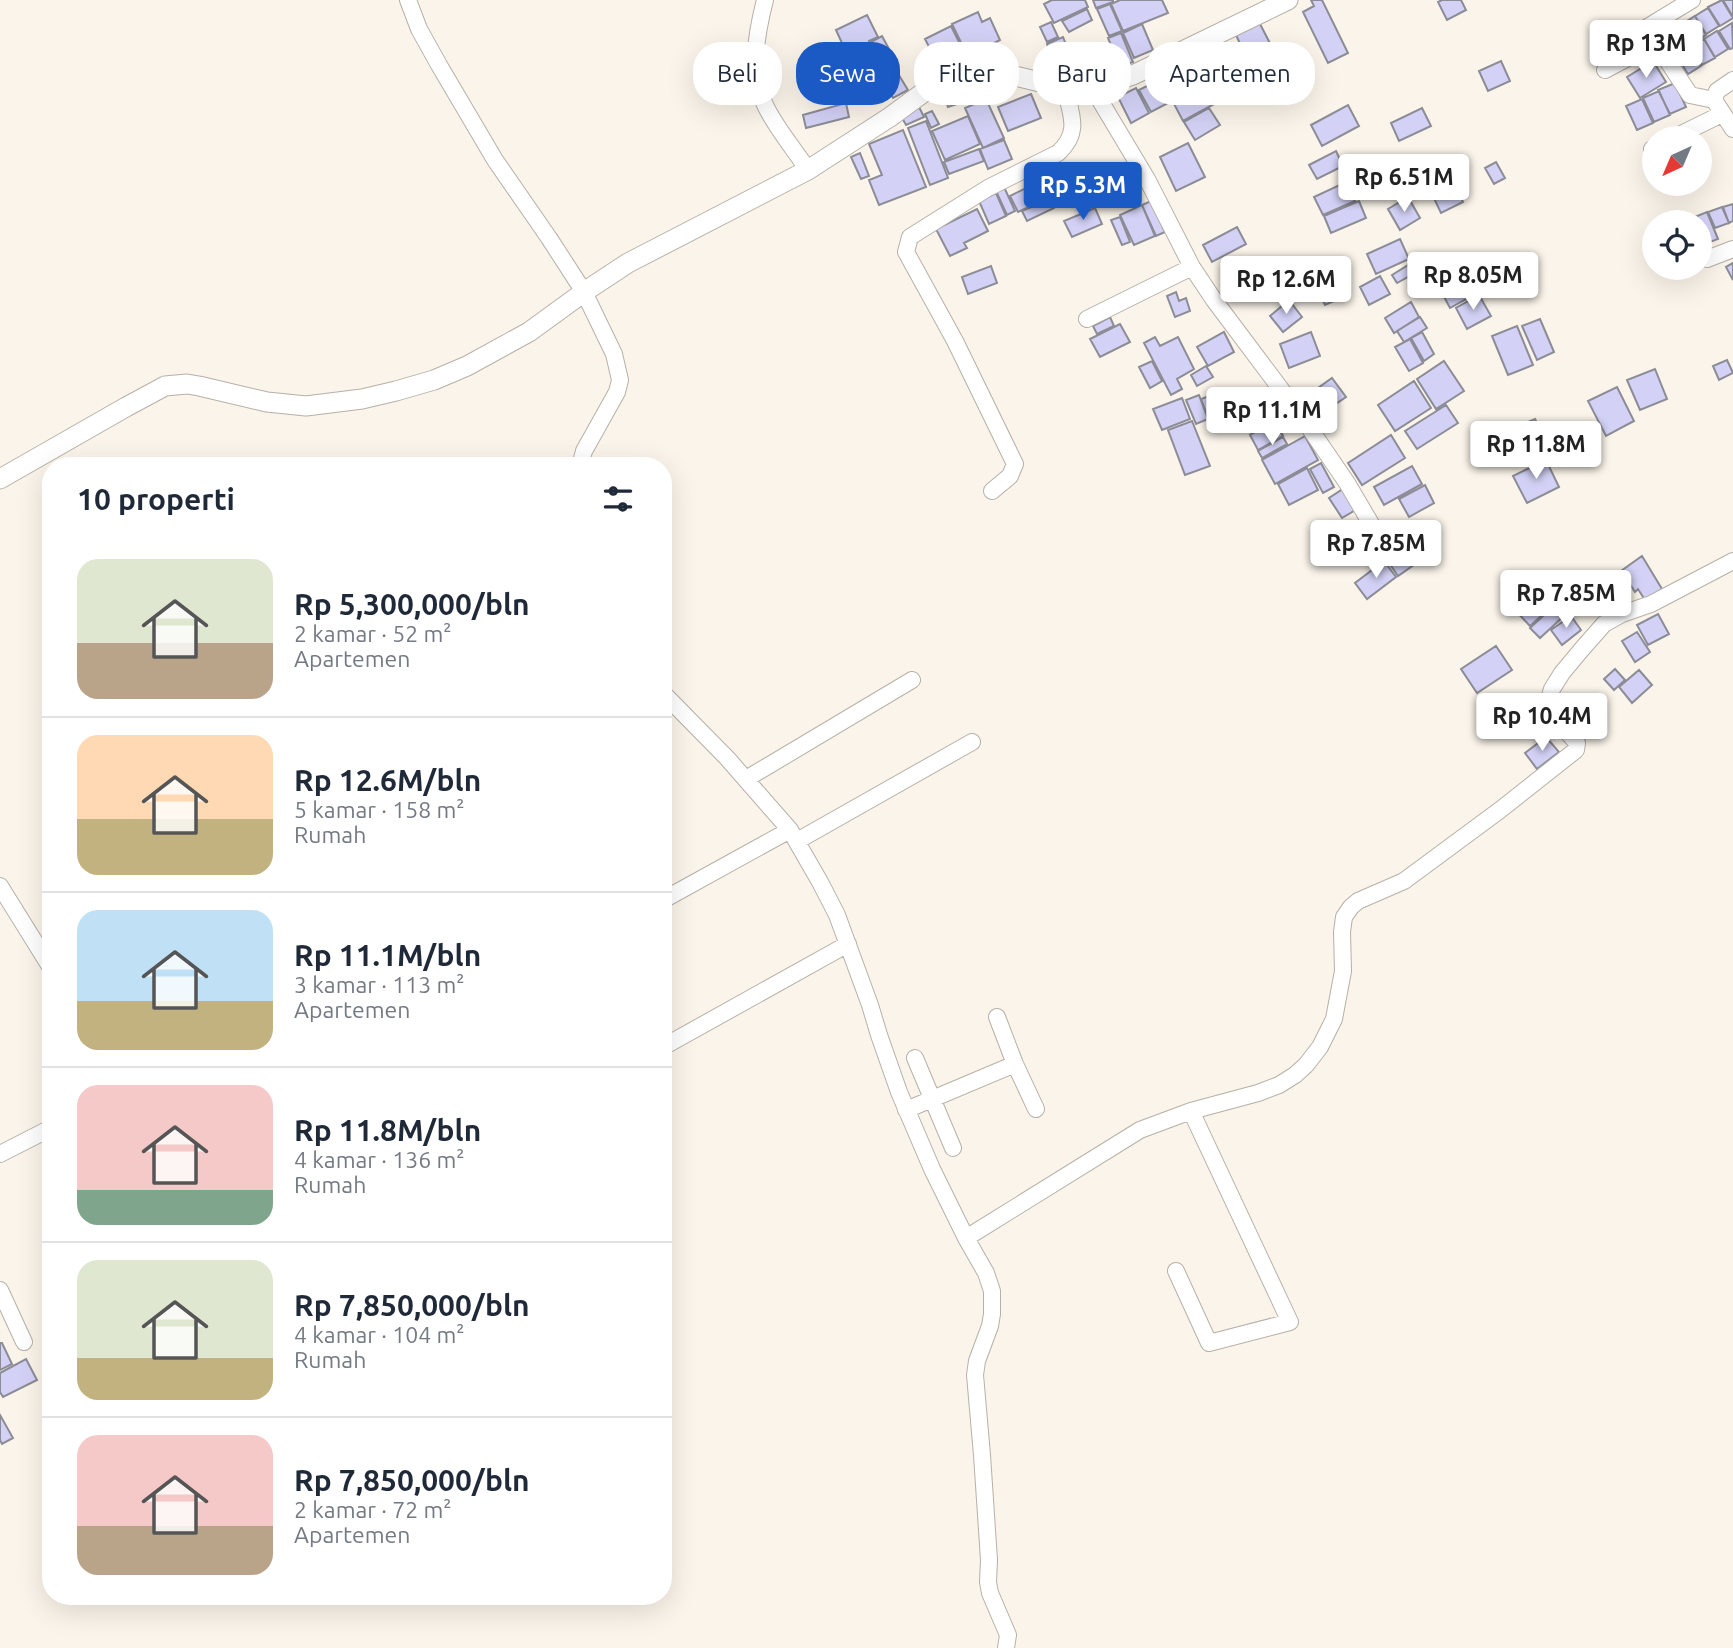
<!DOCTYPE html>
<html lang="id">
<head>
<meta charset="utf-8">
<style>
  :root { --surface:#fff; --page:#f2f2f3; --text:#1f2937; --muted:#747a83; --line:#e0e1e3; --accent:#1b5ac5 }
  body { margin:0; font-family:Ubuntu,sans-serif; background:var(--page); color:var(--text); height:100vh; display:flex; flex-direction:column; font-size:26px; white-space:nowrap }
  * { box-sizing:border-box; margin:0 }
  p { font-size:23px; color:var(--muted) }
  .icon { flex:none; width:38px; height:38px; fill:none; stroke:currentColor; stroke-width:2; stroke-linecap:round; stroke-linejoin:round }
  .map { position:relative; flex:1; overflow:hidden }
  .sheet { position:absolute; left:42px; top:457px; width:630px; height:1148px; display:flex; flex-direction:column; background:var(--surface); border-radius:28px; box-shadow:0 7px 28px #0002 }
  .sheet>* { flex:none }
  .guide { position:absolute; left:693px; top:42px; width:665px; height:63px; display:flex; gap:14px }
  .needle { width:46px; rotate:224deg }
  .controls { position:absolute; left:1642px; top:126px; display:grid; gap:14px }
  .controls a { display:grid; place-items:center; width:70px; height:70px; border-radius:50%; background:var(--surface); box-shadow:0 7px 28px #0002; font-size:35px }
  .price { position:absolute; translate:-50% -60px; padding:0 16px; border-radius:7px; background:#fff; color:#222; font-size:23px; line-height:46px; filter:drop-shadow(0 2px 4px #0008) }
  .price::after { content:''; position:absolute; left:50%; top:42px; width:21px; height:16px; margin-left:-10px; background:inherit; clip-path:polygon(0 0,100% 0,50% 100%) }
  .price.active { background:var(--accent); color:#fff }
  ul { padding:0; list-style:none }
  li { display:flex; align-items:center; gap:21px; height:175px; padding:0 35px }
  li+li { border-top:2px solid var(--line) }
  li span { display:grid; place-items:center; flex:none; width:196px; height:140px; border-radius:21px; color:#555 }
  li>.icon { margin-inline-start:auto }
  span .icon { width:84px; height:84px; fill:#fffc; stroke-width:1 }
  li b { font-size:30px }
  h2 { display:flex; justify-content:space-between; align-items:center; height:84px; padding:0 35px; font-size:30px }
  .chip { padding:0 24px; border-radius:28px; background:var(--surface); box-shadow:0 7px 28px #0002; font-size:24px; line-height:63px }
  .chip.active { background:var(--accent); color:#fff }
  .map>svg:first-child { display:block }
  .building { fill:#d3d2f6; stroke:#8c8c96; stroke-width:2 }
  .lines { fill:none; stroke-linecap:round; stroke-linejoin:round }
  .minor-casing { stroke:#b6b0a7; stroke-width:18 }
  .tertiary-casing { stroke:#b6b0a7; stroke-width:21 }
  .minor { stroke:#fff; stroke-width:16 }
  .tertiary { stroke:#fff; stroke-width:19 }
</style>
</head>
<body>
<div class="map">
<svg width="1733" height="1648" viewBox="0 0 1733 1648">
  <rect width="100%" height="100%" fill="#faf4ea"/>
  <path class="building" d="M 1052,0 L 1085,0 L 1088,7 L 1054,23 L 1044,4 Z
    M 1093,0 L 1113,0 L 1113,2 L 1096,8 Z
    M 1120,0 L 1162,0 L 1168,13 L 1123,31 L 1111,4 Z
    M 1311,0 L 1322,0 L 1348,53 L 1328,63 L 1303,12 L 1314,6 Z
    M 1442,0 L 1461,0 L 1466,10 L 1447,20 L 1438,2 Z
    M 1722,0 L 1733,18 L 1720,26 L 1708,7 Z
    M 1723,0 L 1733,0 L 1733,17 Z
    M 1110,4 L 1122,31 L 1109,36 L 1097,9 Z
    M 1708,8 L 1719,26 L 1706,34 L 1695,16 Z
    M 1087,9 L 1092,20 L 1069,32 L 1062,21 Z
    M 978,12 L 982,22 L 990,18 L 1000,40 L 968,57 L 952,24 Z
    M 867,15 L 878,37 L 869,41 L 872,47 L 857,54 L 854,48 L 846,52 L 836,30 Z
    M 1695,16 L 1706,35 L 1693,43 L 1682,24 Z
    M 1051,22 L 1058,37 L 1047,42 L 1040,27 Z
    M 1259,22 L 1277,57 L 1252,69 L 1235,33 Z
    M 1732,23 L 1733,48 L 1730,49 L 1719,31 Z
    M 1142,24 L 1153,50 L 1134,58 L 1123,33 Z
    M 1681,25 L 1692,43 L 1679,51 L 1668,33 Z
    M 951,26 L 966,56 L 941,70 L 925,39 Z
    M 1717,31 L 1728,49 L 1715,57 L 1704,39 Z
    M 1121,33 L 1133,62 L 1120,67 L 1108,38 Z
    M 882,36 L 890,51 L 880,57 L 871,42 Z
    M 1063,37 L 1072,60 L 1056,66 L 1047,44 Z
    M 1704,39 L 1715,58 L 1702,65 L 1691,47 Z
    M 1105,45 L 1115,70 L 1098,76 L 1089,51 Z
    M 1690,47 L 1701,66 L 1688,74 L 1677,56 Z
    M 873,49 L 877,57 L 855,69 L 851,62 Z
    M 1501,61 L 1510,81 L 1488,91 L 1479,71 Z
    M 1653,61 L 1666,82 L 1640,98 L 1627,77 Z
    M 871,64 L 878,83 L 864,88 L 856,69 Z
    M 848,65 L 858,86 L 823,103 L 813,82 Z
    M 894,67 L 908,90 L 893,98 L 880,75 Z
    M 970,81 L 975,98 L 948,107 L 942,90 Z
    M 1157,81 L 1168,103 L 1151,112 L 1139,90 Z
    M 1675,83 L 1686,107 L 1670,114 L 1658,90 Z
    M 1206,86 L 1216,103 L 1183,121 L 1174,104 Z
    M 1136,88 L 1149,113 L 1131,123 L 1118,97 Z
    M 1659,91 L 1670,115 L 1654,122 L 1643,98 Z
    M 1031,94 L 1041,118 L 1008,131 L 998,107 Z
    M 986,99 L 1004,138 L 983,148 L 965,108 Z
    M 1642,99 L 1653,123 L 1637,130 L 1626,106 Z
    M 846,103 L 849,117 L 806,128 L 803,115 Z
    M 918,105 L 924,117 L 906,125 L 900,114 Z
    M 1348,105 L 1359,126 L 1322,146 L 1311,125 Z
    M 1209,108 L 1220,125 L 1195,140 L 1184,122 Z
    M 1422,108 L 1431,126 L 1399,141 L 1391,123 Z
    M 932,111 L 939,124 L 931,128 L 925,114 Z
    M 968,116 L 980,144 L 945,160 L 932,131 Z
    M 926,121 L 948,178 L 930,185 L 908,128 Z
    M 903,130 L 926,187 L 879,205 L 869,180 L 882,175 L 869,144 Z
    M 1004,140 L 1012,159 L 988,169 L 980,149 Z
    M 1188,143 L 1205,177 L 1176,191 L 1160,157 Z
    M 979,149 L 984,161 L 949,174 L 944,162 Z
    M 1336,151 L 1343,166 L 1317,179 L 1309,165 Z
    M 860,153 L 869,176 L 861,179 L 851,157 Z
    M 1496,162 L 1505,178 L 1494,184 L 1485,168 Z
    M 1038,182 L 1046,199 L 1018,212 L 1010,196 Z
    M 1346,182 L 1355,201 L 1323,215 L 1314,197 Z
    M 1454,182 L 1463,202 L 1441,213 L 1431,192 Z
    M 1004,187 L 1015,211 L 1007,215 L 996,191 Z
    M 996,193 L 1006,216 L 989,224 L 979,201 Z
    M 1408,197 L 1420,218 L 1400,230 L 1388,209 Z
    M 1050,199 L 1054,208 L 1027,221 L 1022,211 Z
    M 1151,201 L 1165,232 L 1156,236 L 1142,205 Z
    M 1359,201 L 1366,218 L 1331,233 L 1324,216 Z
    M 1733,204 L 1733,221 L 1729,223 L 1723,207 Z
    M 1142,205 L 1155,236 L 1134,245 L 1120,215 Z
    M 1722,207 L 1729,223 L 1715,228 L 1708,212 Z
    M 1095,208 L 1102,224 L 1072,237 L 1064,221 Z
    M 977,209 L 988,231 L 964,243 L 967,248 L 950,256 L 936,229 Z
    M 1707,212 L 1718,239 L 1702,245 L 1699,237 L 1699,222 L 1693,222 L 1692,218 Z
    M 1120,217 L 1130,242 L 1122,245 L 1111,220 Z
    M 1237,227 L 1246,244 L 1212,262 L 1203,245 Z
    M 1400,239 L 1409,259 L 1376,274 L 1367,254 Z
    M 1297,263 L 1307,276 L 1287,291 L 1277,278 Z
    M 1733,263 L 1733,280 L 1726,267 Z
    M 1410,264 L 1415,273 L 1397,283 L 1392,275 Z
    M 991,266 L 997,283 L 968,294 L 962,277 Z
    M 1380,276 L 1390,294 L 1369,305 L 1360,287 Z
    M 1343,278 L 1350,294 L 1325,305 L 1318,290 Z
    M 1467,280 L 1475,294 L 1450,308 L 1442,293 Z
    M 1176,292 L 1179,301 L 1186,298 L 1190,311 L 1175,317 L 1167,296 Z
    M 1479,295 L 1491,316 L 1467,329 L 1456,308 Z
    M 1289,300 L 1302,317 L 1283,332 L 1270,316 Z
    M 1411,302 L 1419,317 L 1394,333 L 1385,318 Z
    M 1110,317 L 1114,326 L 1097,334 L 1093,326 Z
    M 1420,317 L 1427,328 L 1404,342 L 1397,331 Z
    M 1540,319 L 1554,352 L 1537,360 L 1522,326 Z
    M 1120,324 L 1130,342 L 1100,357 L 1090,339 Z
    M 1517,326 L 1533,365 L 1508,375 L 1492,336 Z
    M 1224,332 L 1234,352 L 1208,366 L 1197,347 Z
    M 1311,332 L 1320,356 L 1289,368 L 1280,344 Z
    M 1422,332 L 1434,354 L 1424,361 L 1411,338 Z
    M 1155,337 L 1160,346 L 1178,337 L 1194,369 L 1177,379 L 1182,389 L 1171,395 L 1144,343 Z
    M 1410,339 L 1423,363 L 1409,371 L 1395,347 Z
    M 1727,360 L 1733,373 L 1719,380 L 1713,366 Z
    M 1152,361 L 1162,381 L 1150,388 L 1139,367 Z
    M 1444,361 L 1464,391 L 1436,409 L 1417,379 Z
    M 1206,366 L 1213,377 L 1197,386 L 1191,375 Z
    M 1655,369 L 1667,399 L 1640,410 L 1627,380 Z
    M 1332,378 L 1346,397 L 1324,412 L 1311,393 Z
    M 1414,381 L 1431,408 L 1395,431 L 1378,405 Z
    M 1617,387 L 1634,421 L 1606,436 L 1588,401 Z
    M 1225,390 L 1232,409 L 1208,418 L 1201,399 Z
    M 1199,395 L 1208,419 L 1196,424 L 1186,400 Z
    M 1271,397 L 1281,416 L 1253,431 L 1242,413 Z
    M 1182,398 L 1190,419 L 1162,430 L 1153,409 Z
    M 1446,405 L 1458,423 L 1417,449 L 1405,431 Z
    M 1535,419 L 1550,452 L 1530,460 L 1516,427 Z
    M 1192,421 L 1210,466 L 1185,475 L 1168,430 Z
    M 1274,421 L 1283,436 L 1258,450 L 1250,435 Z
    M 1391,435 L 1405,458 L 1362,485 L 1348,463 Z
    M 1305,436 L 1318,460 L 1275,484 L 1262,460 Z
    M 1283,437 L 1287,444 L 1262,458 L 1258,451 Z
    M 1546,460 L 1559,487 L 1527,503 L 1513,476 Z
    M 1321,463 L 1334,487 L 1323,493 L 1310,469 Z
    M 1412,466 L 1422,484 L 1384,505 L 1374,487 Z
    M 1307,468 L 1318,490 L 1289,505 L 1278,484 Z
    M 1425,485 L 1434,503 L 1409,517 L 1399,499 Z
    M 1346,487 L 1359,508 L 1342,518 L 1329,498 Z
    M 1417,525 L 1433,546 L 1421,556 L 1404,534 Z
    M 1404,543 L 1418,562 L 1398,576 L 1385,557 Z
    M 1642,556 L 1662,589 L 1645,600 L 1638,589 L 1635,592 L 1621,571 Z
    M 1384,561 L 1396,577 L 1367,599 L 1355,583 Z
    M 1521,573 L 1536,589 L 1521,604 L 1506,587 Z
    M 1609,579 L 1621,606 L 1605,613 L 1593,586 Z
    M 1581,582 L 1590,594 L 1567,609 L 1559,598 Z
    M 1538,589 L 1553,605 L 1530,626 L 1515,610 Z
    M 1556,604 L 1565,615 L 1540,638 L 1530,628 Z
    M 1658,614 L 1669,634 L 1648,645 L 1637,625 Z
    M 1571,616 L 1581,630 L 1562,645 L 1551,630 Z
    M 1637,632 L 1650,652 L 1635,662 L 1622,641 Z
    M 1496,646 L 1512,670 L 1477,693 L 1461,669 Z
    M 1615,669 L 1625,680 L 1614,690 L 1604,679 Z
    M 1639,670 L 1652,685 L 1632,703 L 1619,687 Z
    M 1546,737 L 1559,752 L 1537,769 L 1525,753 Z
    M 0,1343 L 2,1343 L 12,1364 L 0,1370 Z
    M 26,1359 L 37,1380 L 3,1397 L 0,1392 L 0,1373 Z
    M 0,1415 L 13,1438 L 2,1444 L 0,1440 Z"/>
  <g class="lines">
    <defs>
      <path id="minor" d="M 408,0 L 419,29 L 439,65 L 495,160 L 549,238 L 584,292 L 614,354 L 620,380 L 617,392 L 584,451 L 580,466
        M 765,0 C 756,35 749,73 766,107 C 777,129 794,149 808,170
        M 1692,0 L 1646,28 L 1690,95 L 1714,100
        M 1605,70 L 1656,43
        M 1733,80 L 1717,91 L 1714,100 L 1733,129
        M 1092,87 L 1147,179 L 1192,267 L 1214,300 L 1304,420 L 1347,483 L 1387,551
        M 1673,138 L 1722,114
        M 1652,149 L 1654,148
        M 1707,259 L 1733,249
        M 1087,319 L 1192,267
        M 992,491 L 1010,476 L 1015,464 L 955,341 L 906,252 L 910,237 L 988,188 L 1058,153 C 1081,132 1071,115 1065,88
        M 663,693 L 727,758 L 790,830 L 820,882 L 837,915 L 870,1005 L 879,1035 L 899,1092 L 932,1169 L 966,1238 L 986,1273 L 992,1291 L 992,1314 L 990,1326 L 977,1361 L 975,1375 L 982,1455 L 989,1560 L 988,1582 L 990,1593 L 1008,1635 L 1006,1648
        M 746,779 L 912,680
        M 797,841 L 972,742
        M 0,886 L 51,968
        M 663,900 L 790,830
        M 997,1017 L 1015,1064 L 1036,1109
        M 663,1047 L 848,944
        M 915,1058 L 953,1148
        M 906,1110 L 1015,1064
        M 0,1154 L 51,1128
        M 966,1238 L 1140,1130 L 1191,1111 L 1258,1093 L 1279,1085 L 1295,1075 L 1306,1065 L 1320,1047 L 1334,1019 L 1343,971 L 1342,932 L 1344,917 L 1351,907 L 1358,901 L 1404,881 L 1500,810 L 1576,750 L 1577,743 L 1554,717 L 1550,708 L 1549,699 L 1552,689 L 1562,673 L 1582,649 L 1604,624 L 1622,614 L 1651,604 L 1733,561
        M 1176,1271 L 1209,1343 L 1290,1322 L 1191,1111
        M 0,1290 L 24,1342"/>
      <path id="tertiary" d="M 0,479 L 126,407 L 165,386 L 187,384 L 199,386 L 267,402 L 306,406 L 362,399 L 396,391 L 434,380 L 467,366 L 529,332 L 584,292 L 628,263 L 808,170 L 890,117 L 935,84 L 968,75 L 988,73 L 1011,75 L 1065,88 L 1081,89 L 1109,83 L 1133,75 L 1288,0"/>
    </defs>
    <use href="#minor" class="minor-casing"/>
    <use href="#tertiary" class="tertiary-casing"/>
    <use href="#minor" class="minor"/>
    <use href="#tertiary" class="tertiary"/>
  </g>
</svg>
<div class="controls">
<a><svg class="needle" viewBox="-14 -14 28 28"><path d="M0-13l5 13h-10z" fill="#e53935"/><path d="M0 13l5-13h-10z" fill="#747a83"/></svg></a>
<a><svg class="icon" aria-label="locate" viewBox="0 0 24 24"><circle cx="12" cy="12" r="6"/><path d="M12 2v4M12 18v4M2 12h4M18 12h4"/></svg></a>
</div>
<b class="price" style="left:1646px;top:80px">Rp 13M</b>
<b class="price" style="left:1404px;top:214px">Rp 6.51M</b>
<b class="price active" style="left:1083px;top:222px">Rp 5.3M</b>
<b class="price" style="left:1473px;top:312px">Rp 8.05M</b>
<b class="price" style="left:1286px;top:316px">Rp 12.6M</b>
<b class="price" style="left:1272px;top:447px">Rp 11.1M</b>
<b class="price" style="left:1536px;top:481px">Rp 11.8M</b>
<b class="price" style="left:1376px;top:580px">Rp 7.85M</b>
<b class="price" style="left:1566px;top:630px">Rp 7.85M</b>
<b class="price" style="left:1542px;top:753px">Rp 10.4M</b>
<div class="guide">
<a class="chip">Beli</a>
<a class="chip active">Sewa</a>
<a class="chip">Filter</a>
<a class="chip">Baru</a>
<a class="chip">Apartemen</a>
</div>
<section class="sheet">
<h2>10 properti<svg class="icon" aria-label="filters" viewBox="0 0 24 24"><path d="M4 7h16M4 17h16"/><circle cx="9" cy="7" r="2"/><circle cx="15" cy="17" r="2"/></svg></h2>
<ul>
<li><span style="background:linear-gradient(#dfe7d0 60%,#b9a48a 0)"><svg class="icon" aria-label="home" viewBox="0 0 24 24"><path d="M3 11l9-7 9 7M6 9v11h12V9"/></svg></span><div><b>Rp 5,300,000/bln</b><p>2 kamar · 52 m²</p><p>Apartemen</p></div></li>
<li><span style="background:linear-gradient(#ffd9b3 60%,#c2b280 0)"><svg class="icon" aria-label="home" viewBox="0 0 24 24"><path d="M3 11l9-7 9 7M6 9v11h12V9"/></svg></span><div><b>Rp 12.6M/bln</b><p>5 kamar · 158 m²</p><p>Rumah</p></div></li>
<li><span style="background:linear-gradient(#bfe0f5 65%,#c2b280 0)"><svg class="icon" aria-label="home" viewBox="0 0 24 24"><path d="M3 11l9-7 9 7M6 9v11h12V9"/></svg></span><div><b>Rp 11.1M/bln</b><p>3 kamar · 113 m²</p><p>Apartemen</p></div></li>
<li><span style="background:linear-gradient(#f6c9c9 75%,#7fa58c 0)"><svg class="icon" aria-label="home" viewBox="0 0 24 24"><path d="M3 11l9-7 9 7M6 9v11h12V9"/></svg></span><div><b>Rp 11.8M/bln</b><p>4 kamar · 136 m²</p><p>Rumah</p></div></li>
<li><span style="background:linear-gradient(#dfe7d0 70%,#c2b280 0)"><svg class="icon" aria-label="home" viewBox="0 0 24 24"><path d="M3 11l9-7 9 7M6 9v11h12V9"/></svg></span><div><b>Rp 7,850,000/bln</b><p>4 kamar · 104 m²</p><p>Rumah</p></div></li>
<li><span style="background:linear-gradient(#f6c9c9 65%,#b9a48a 0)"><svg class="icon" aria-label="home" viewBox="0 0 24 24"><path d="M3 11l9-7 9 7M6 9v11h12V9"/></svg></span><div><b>Rp 7,850,000/bln</b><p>2 kamar · 72 m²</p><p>Apartemen</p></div></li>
</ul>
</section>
</div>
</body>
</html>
